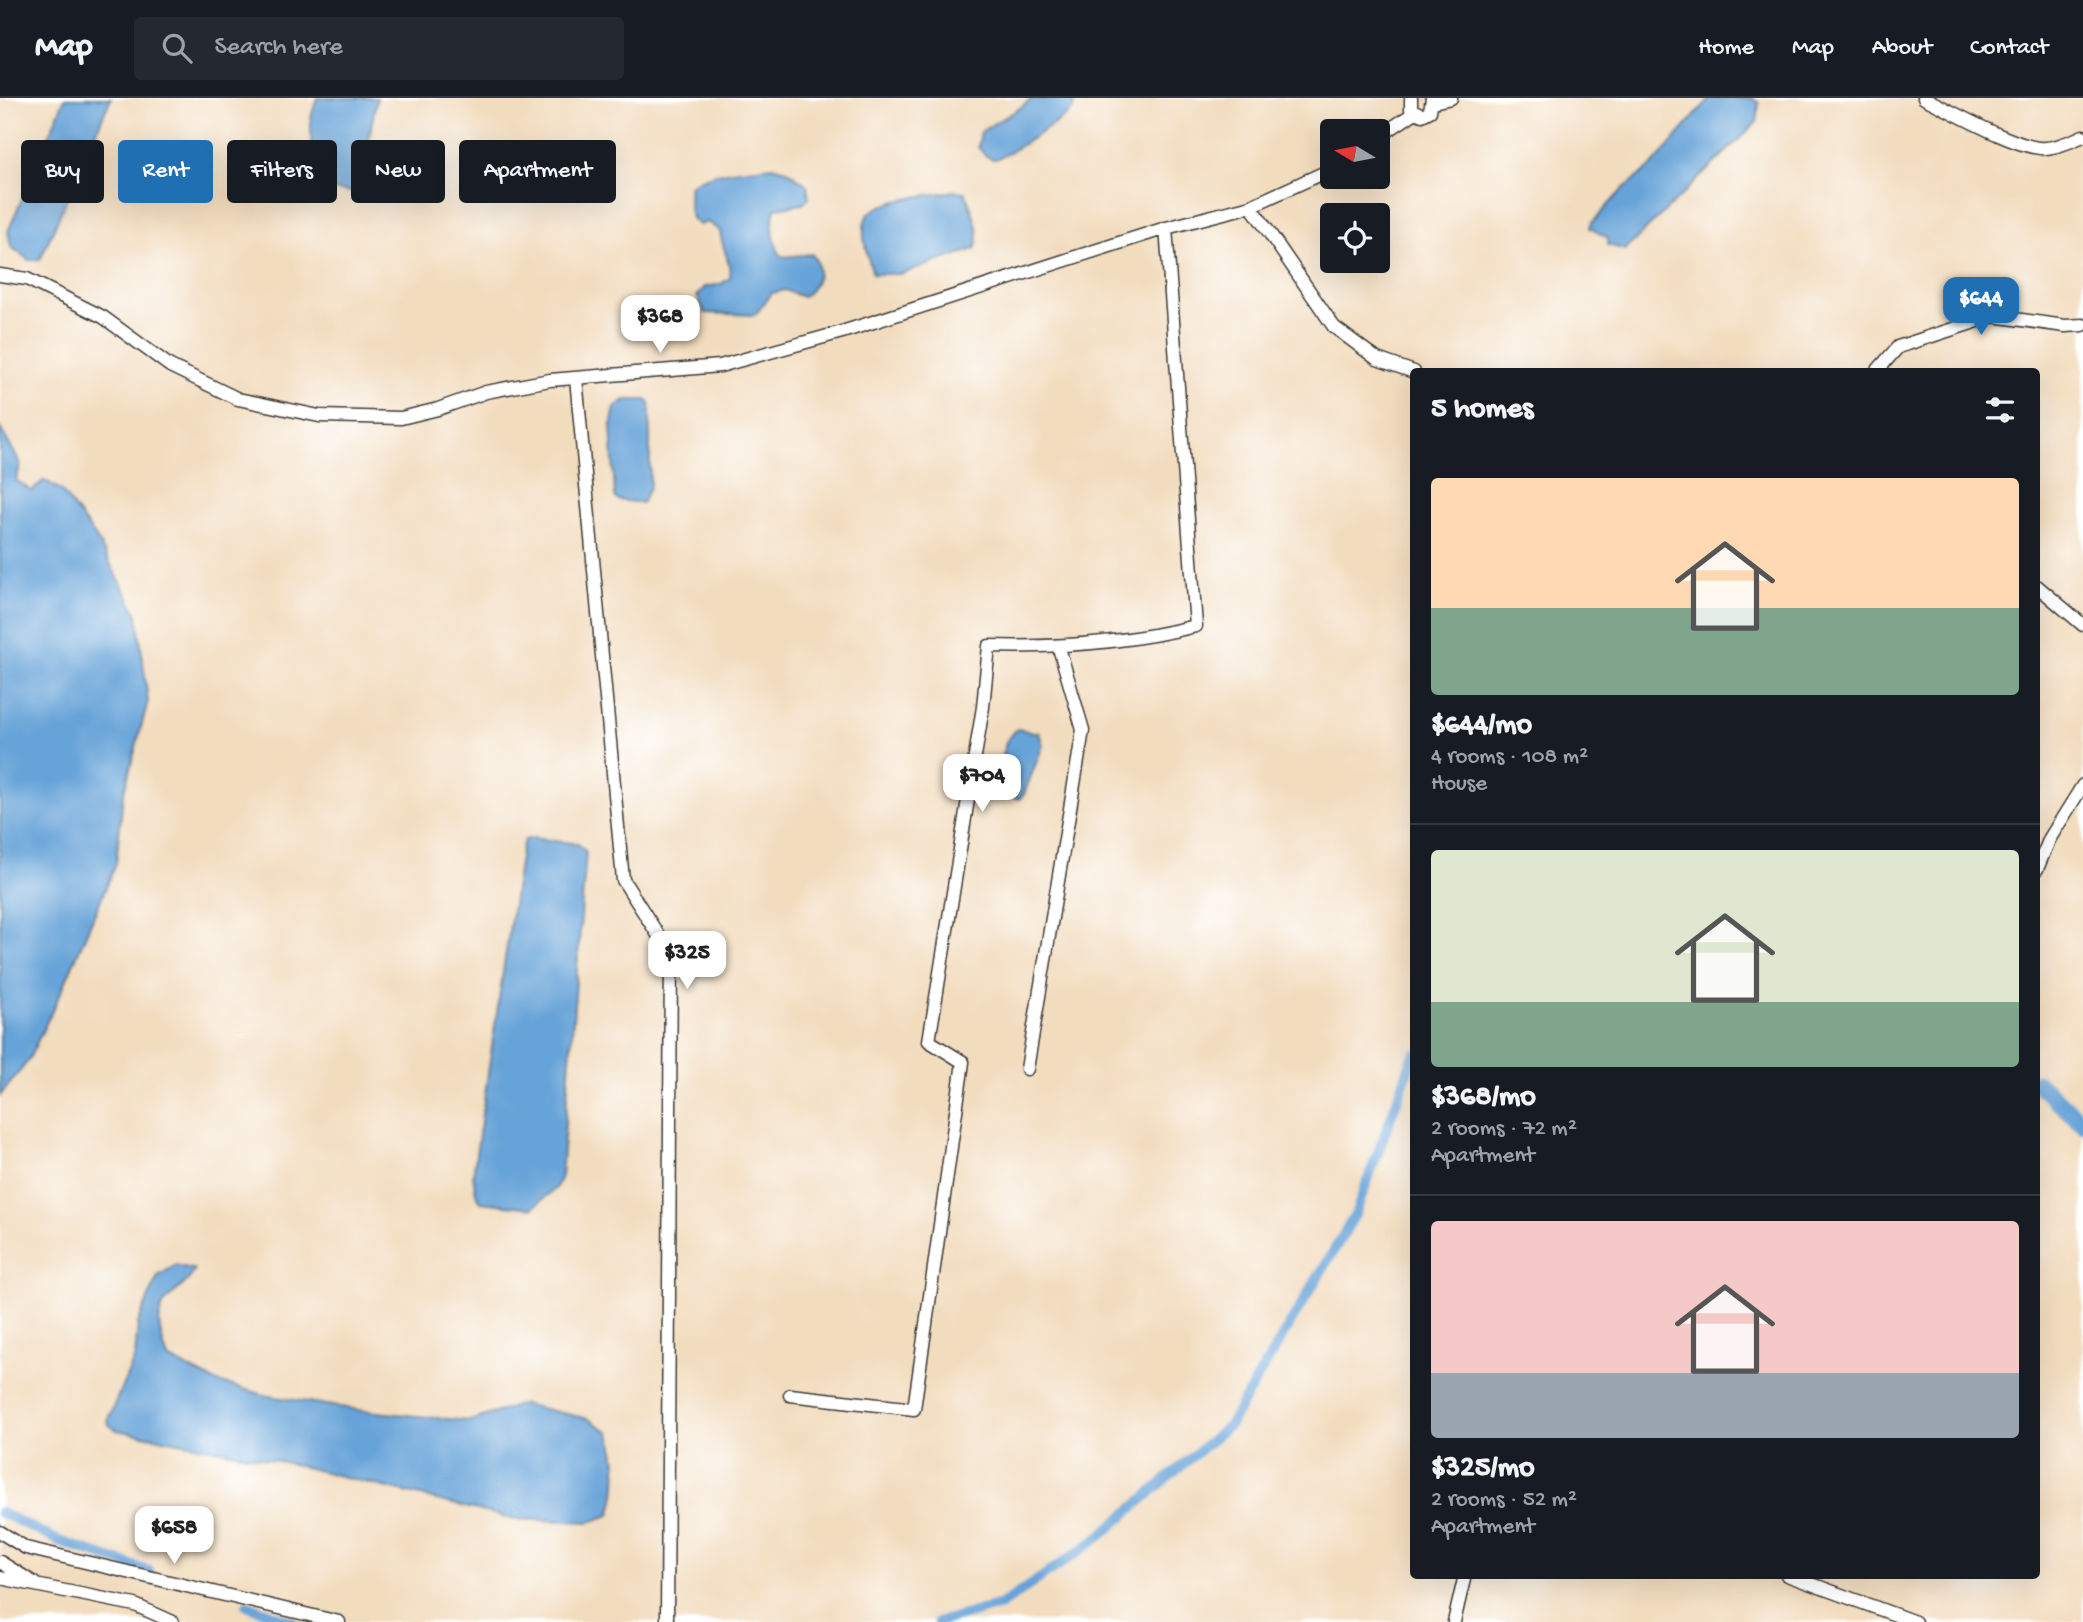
<!DOCTYPE html>
<html lang="en">
<head>
<meta charset="utf-8">
<style>
  :root { --surface:#171b24; --page:#242831; --text:#f1f3f6; --muted:#9ea1a6; --line:#363941; --accent:#1f6fb2 }
  body { margin:0; font-family:"Gochi Hand",sans-serif; background:var(--page); color:var(--text); height:100vh; display:flex; flex-direction:column; font-size:26px; white-space:nowrap }
  * { box-sizing:border-box; margin:0 }
  p { font-size:23px; color:var(--muted) }
  .icon { flex:none; width:38px; height:38px; fill:none; stroke:currentColor; stroke-width:2; stroke-linecap:round; stroke-linejoin:round }
  .map { position:relative; flex:1; overflow:hidden }
  .details { position:absolute; left:1410px; top:270px; width:630px; height:1211px; display:flex; flex-direction:column; background:var(--surface); border-radius:7px; box-shadow:0 7px 28px #0002 }
  .details>* { flex:none }
  .guide { position:absolute; left:21px; top:42px; width:665px; height:63px; display:flex; gap:14px }
  .needle { width:46px; rotate:280deg }
  .tools { position:absolute; left:1320px; top:21px; display:grid; gap:14px }
  .tools a { display:grid; place-items:center; width:70px; height:70px; border-radius:7px; background:var(--surface); box-shadow:0 7px 28px #0002; font-size:35px }
  .price { position:absolute; translate:-50% -60px; padding:0 16px; border-radius:14px; background:#fff; color:#222; font-size:23px; line-height:46px; filter:drop-shadow(0 2px 4px #0008) }
  .price::after { content:''; position:absolute; left:50%; top:42px; width:21px; height:16px; margin-left:-10px; background:inherit; clip-path:polygon(0 0,100% 0,50% 100%) }
  .price.current { background:var(--accent); color:#fff }
  ul { padding:0; list-style:none }
  li { display:grid; align-content:center; gap:14px; height:371px; padding:0 21px }
  li+li { border-top:2px solid var(--line) }
  li span { display:grid; place-items:center; height:217px; border-radius:7px; color:#555 }
  li>.icon { margin-inline-start:auto }
  span .icon { width:126px; height:126px; fill:#fffc; stroke-width:1 }
  li b { font-size:30px }
  h2 { display:flex; justify-content:space-between; align-items:center; height:84px; padding:0 21px; font-size:30px }
  .chip { padding:0 24px; border-radius:7px; background:var(--surface); box-shadow:0 7px 28px #0002; font-size:24px; line-height:63px }
  .chip.current { background:var(--accent); color:#fff }
  header { display:flex; align-items:center; gap:42px; box-sizing:border-box; height:98px; padding:0 35px; background:var(--surface); border-bottom:2px solid var(--line) }
  header strong { font-size:33px }
  nav { display:flex; gap:38px; margin-inline-start:auto; font-size:24px }
  .search { width:490px; height:63px; background:var(--page); display:flex; align-items:center; gap:18px; box-sizing:border-box; padding:0 24px; border-radius:7px; color:var(--muted); font-size:26px }
  .map>svg:first-child { display:block }
  .water { fill:#66a3d8; stroke:#41607a; stroke-width:2 }
  .lines { fill:none; stroke-linecap:round; stroke-linejoin:round }
  .canal { stroke:#66a3d8; stroke-width:10 }
  .river { stroke:#66a3d8; stroke-width:18 }
  .minor-casing { stroke:#3c3934; stroke-width:15 }
  .minor { stroke:#fff; stroke-width:12 }
</style>
</head>
<body>
<header>
<strong>Map</strong>
<div class="search"><svg class="icon" aria-label="search" viewBox="0 0 24 24"><circle cx="10" cy="10" r="6"/><path d="M15 15l6 6"/></svg>Search here</div>
<nav><a>Home</a><a>Map</a><a>About</a><a>Contact</a></nav>
</header>
<div class="map">
<svg width="2083" height="1524" viewBox="0 0 2083 1524">
  <rect width="100%" height="100%" fill="#fff"/>
  <filter id="ink" filterUnits="userSpaceOnUse"><feTurbulence type="fractalNoise" baseFrequency=".0143" numOctaves="2"/><feDisplacementMap in="SourceGraphic" scale="14" xChannelSelector="R" yChannelSelector="G"/><feConvolveMatrix kernelMatrix="1 2 1 2 8 2 1 2 1" color-interpolation-filters="sRGB"/></filter>
  <filter id="wash" filterUnits="userSpaceOnUse"><feTurbulence type="fractalNoise" baseFrequency=".00686" numOctaves="4" result="noise"/><feDisplacementMap in="SourceGraphic" scale="28" xChannelSelector="R" yChannelSelector="G"/><feGaussianBlur stdDeviation="1.57" result="paint"/><feColorMatrix in="noise" values="0 0 0 0 0 0 0 0 0 0 0 0 0 0 0 0 0 1.4 0 .05"/><feComposite in="paint" operator="in"/></filter>
  <g filter="url(#wash)">
    <rect width="100%" height="100%" fill="#f2dcbe"/>
    <path class="water" d="M 65,0 L 111,0 L 40,162 L 29,162 L 11,149 L 8,133 Z
      M 317,0 L 377,0 L 360,83 L 352,94 L 325,91 L 323,85 L 331,71 L 334,56 L 311,47 L 311,19 Z
      M 1032,0 L 1075,0 C 1075,1 1073,10 1073,11 C 1069,18 1001,61 995,61 C 987,61 982,54 978,49 L 981,34 C 997,21 1018,15 1032,0 Z
      M 1710,0 L 1752,0 L 1759,5 L 1757,24 L 1625,152 L 1608,147 L 1608,140 L 1590,130 L 1592,125 L 1623,91 L 1652,68 Z
      M 772,68 L 787,72 L 807,87 L 809,100 L 803,106 L 775,110 C 771,124 773,147 782,159 L 812,156 C 824,171 817,189 803,199 L 785,192 L 772,195 L 755,217 L 705,215 L 697,198 L 705,189 L 721,186 L 730,180 C 731,161 722,152 720,133 L 707,124 L 700,127 C 684,119 691,104 689,89 C 703,73 751,71 772,68 Z
      M 954,93 L 965,94 C 970,110 984,135 975,151 L 901,176 L 873,176 C 868,160 861,140 865,123 C 870,101 934,97 954,93 Z
      M 625,302 L 648,302 L 650,306 L 650,388 L 642,405 L 618,402 L 615,399 L 611,328 L 615,309 Z
      M 0,330 L 21,366 L 16,382 L 32,393 L 44,382 L 61,392 L 97,441 L 137,515 L 148,603 L 123,698 L 116,766 L 63,890 L 28,963 L 0,998 Z
      M 1017,631 L 1039,635 L 1043,647 L 1024,696 L 1019,701 L 989,694 L 1007,642 Z
      M 532,740 L 578,746 L 586,754 L 561,1078 L 556,1090 L 532,1110 L 481,1104 L 476,1096 L 473,1077 L 521,752 L 524,742 Z
      M 176,1167 L 195,1172 C 188,1186 178,1190 168,1201 C 152,1216 162,1243 168,1260 L 214,1283 L 269,1298 L 366,1313 L 470,1323 L 522,1306 L 589,1321 L 610,1335 C 618,1361 619,1391 610,1417 L 590,1424 L 513,1421 L 288,1365 L 117,1332 L 109,1327 L 108,1321 L 135,1259 L 138,1225 L 158,1178 Z"/>
    <g class="lines">
      <path class="canal" d="M 0,1414 L 59,1443 L 149,1473
        M 247,1507 L 293,1524
        M 938,1524 L 1001,1507 L 1097,1441 L 1230,1326 L 1355,1117 L 1414,956"/>
      <path class="river" d="M 2037,985 L 2083,1025"/>
    </g>
  </g>
  <g filter="url(#ink)">
    <g class="lines">
      <defs>
        <path id="minor" d="M 1411,0 L 1411,11 L 1422,17 L 1430,13 L 1432,0
          M 1924,0 C 1950,12 2020,53 2046,50 C 2058,49 2072,43 2083,38
          M 1433,4 L 1451,0
          M 1377,40 L 1414,15
          M 1251,108 L 1334,229 L 1377,261 L 1414,274
          M 0,177 L 27,181 L 103,219 L 170,268 L 238,301 L 319,318 L 401,320 L 438,311 L 486,294 L 550,282 L 720,268 L 842,234 L 1166,130 L 1251,108 L 1332,71
          M 1877,273 L 1898,249 L 1993,218 L 2065,228 L 2083,227
          M 576,280 L 623,782 L 671,857 L 667,1524
          M 2037,488 L 2083,527
          M 2037,771 L 2050,740 L 2083,687
          M 1027,971 L 1083,632 L 1059,550
          M 790,1297 L 914,1311 L 963,964 L 929,943 L 983,609 L 989,548 C 1059,550 1127,545 1196,528 L 1166,130
          M 0,1434 L 26,1450 L 339,1524
          M 0,1464 L 34,1485
          M 1787,1477 L 1915,1524
          M 0,1480 L 135,1507 L 173,1524
          M 1454,1524 L 1465,1477"/>
      </defs>
      <use href="#minor" class="minor-casing"/>
      <use href="#minor" class="minor"/>
    </g>
  </g>
</svg>
<div class="tools">
<a><svg class="needle" viewBox="-14 -14 28 28"><path d="M0-13l5 13h-10z" fill="#e53935"/><path d="M0 13l5-13h-10z" fill="#9ea1a6"/></svg></a>
<a><svg class="icon" aria-label="locate" viewBox="0 0 24 24"><circle cx="12" cy="12" r="6"/><path d="M12 2v4M12 18v4M2 12h4M18 12h4"/></svg></a>
</div>
<b class="price current" style="left:1981px;top:239px">$644</b>
<b class="price" style="left:660px;top:257px">$368</b>
<b class="price" style="left:982px;top:716px">$704</b>
<b class="price" style="left:687px;top:893px">$325</b>
<b class="price" style="left:174px;top:1468px">$658</b>
<div class="guide">
<a class="chip">Buy</a>
<a class="chip current">Rent</a>
<a class="chip">Filters</a>
<a class="chip">New</a>
<a class="chip">Apartment</a>
</div>
<section class="details">
<h2>5 homes<svg class="icon" aria-label="filters" viewBox="0 0 24 24"><path d="M4 7h16M4 17h16"/><circle cx="9" cy="7" r="2"/><circle cx="15" cy="17" r="2"/></svg></h2>
<ul>
<li><span style="background:linear-gradient(#ffd9b3 60%,#7fa58c 0)"><svg class="icon" aria-label="home" viewBox="0 0 24 24"><path d="M3 11l9-7 9 7M6 9v11h12V9"/></svg></span><div><b>$644/mo</b><p>4 rooms · 108 m²</p><p>House</p></div></li>
<li><span style="background:linear-gradient(#dfe7d0 70%,#7fa58c 0)"><svg class="icon" aria-label="home" viewBox="0 0 24 24"><path d="M3 11l9-7 9 7M6 9v11h12V9"/></svg></span><div><b>$368/mo</b><p>2 rooms · 72 m²</p><p>Apartment</p></div></li>
<li><span style="background:linear-gradient(#f6c9c9 70%,#9aa5b1 0)"><svg class="icon" aria-label="home" viewBox="0 0 24 24"><path d="M3 11l9-7 9 7M6 9v11h12V9"/></svg></span><div><b>$325/mo</b><p>2 rooms · 52 m²</p><p>Apartment</p></div></li>
</ul>
</section>
</div>
</body>
</html>
